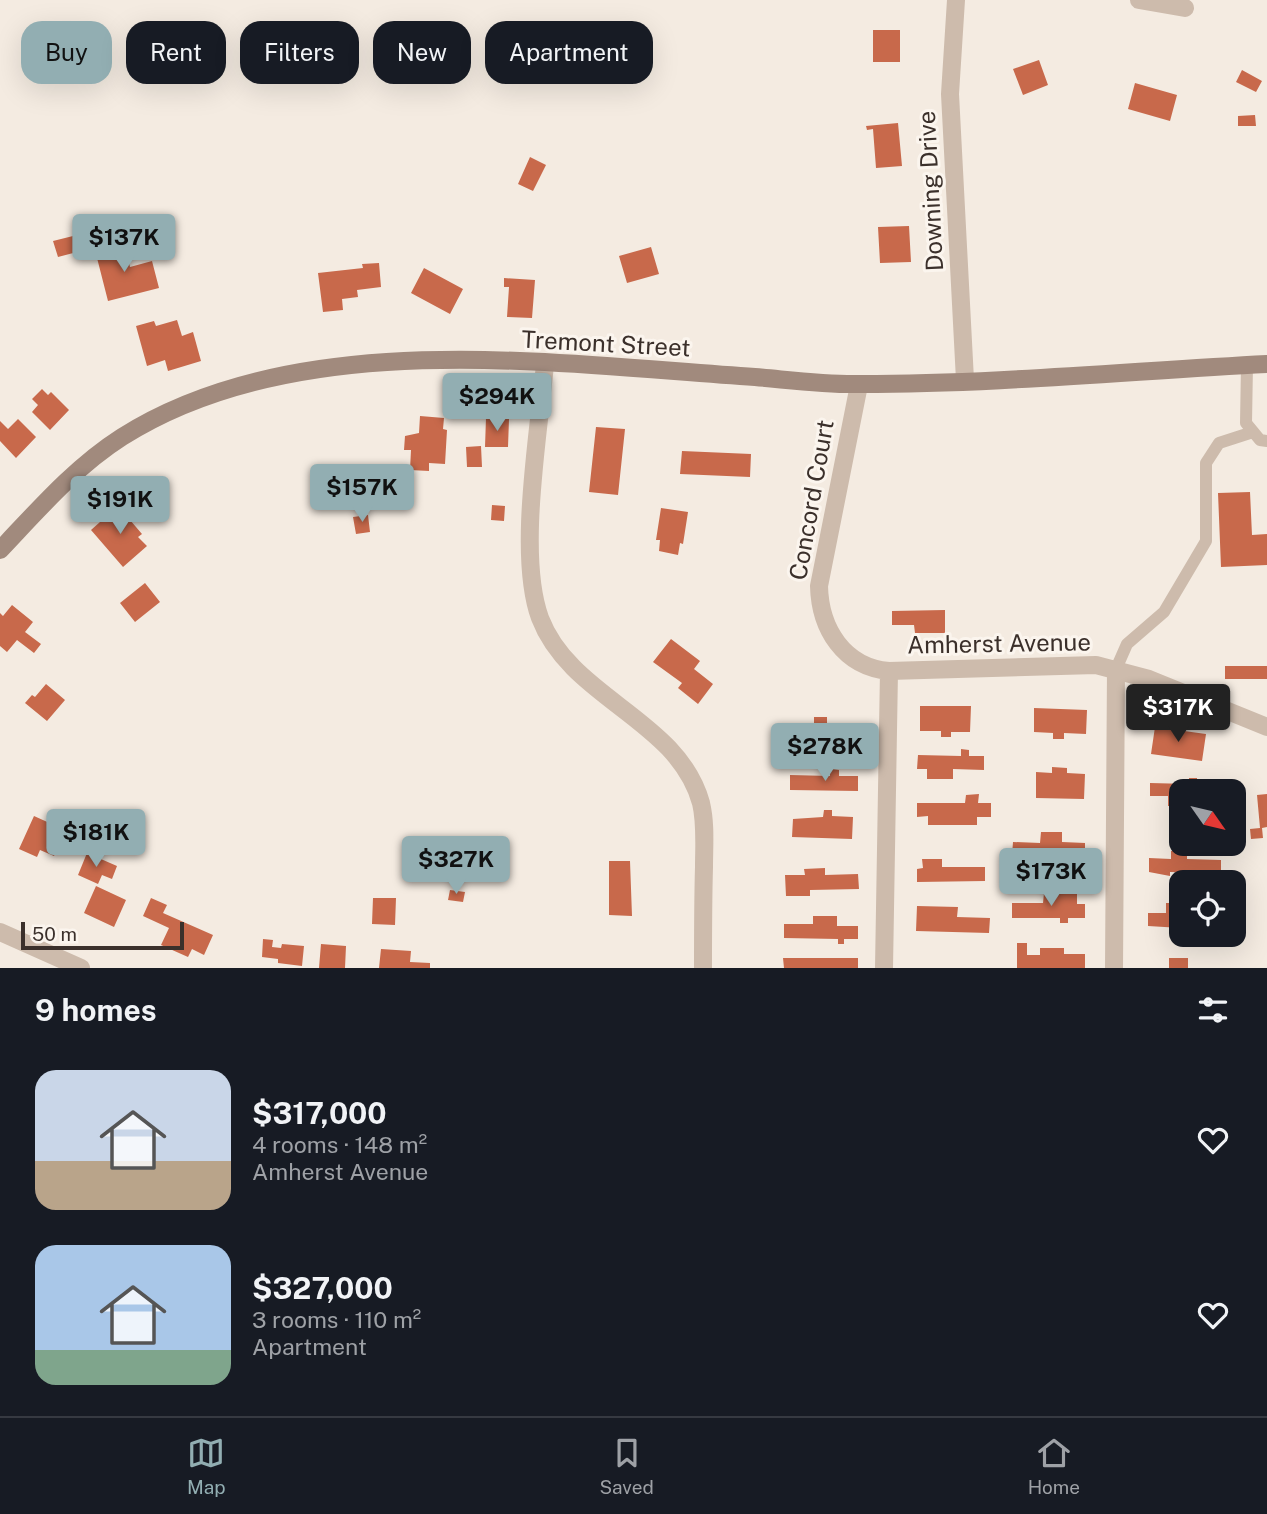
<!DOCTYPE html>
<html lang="en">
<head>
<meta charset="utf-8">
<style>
  :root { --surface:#171b24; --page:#242831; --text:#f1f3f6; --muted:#9ea1a6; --line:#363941; --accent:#92aeb2 }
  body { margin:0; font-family:"Public Sans",sans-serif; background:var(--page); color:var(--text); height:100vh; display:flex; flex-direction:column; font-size:26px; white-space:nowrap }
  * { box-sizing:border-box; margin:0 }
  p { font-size:23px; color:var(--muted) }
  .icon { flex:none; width:38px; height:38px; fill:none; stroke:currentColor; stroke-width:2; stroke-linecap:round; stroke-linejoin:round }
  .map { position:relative; height:968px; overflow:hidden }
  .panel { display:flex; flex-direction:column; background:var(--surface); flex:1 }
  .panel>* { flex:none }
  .top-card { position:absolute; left:21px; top:21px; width:700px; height:63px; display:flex; gap:14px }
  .needle { width:46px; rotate:124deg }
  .tools { position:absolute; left:1169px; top:779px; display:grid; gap:14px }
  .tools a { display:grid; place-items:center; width:77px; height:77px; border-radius:14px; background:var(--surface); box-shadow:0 7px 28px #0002; font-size:35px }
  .scale { position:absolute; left:21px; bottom:18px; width:163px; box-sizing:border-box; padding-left:7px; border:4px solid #3b302b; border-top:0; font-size:19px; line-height:24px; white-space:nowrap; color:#3b302b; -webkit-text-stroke:5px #fbf5ee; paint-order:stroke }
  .price { position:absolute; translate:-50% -60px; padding:0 16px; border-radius:7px; background:var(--accent); color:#111; font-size:23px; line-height:46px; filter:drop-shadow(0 2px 4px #0008) }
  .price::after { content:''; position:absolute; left:50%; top:42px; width:21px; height:16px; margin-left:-10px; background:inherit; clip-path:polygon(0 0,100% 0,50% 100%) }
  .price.active { background:#222; color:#fff }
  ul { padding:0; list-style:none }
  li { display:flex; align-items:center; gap:21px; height:175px; padding:0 35px }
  li span { display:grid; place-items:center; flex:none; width:196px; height:140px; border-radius:21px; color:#555 }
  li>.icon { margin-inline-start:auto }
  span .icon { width:84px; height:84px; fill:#fffc; stroke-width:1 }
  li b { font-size:30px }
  h2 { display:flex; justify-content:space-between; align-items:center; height:84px; padding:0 35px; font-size:30px }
  .tag { padding:0 24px; border-radius:21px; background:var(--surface); box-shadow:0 7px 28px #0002; font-size:24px; line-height:63px }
  .tag.active { background:var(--accent); color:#111 }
  .dock { display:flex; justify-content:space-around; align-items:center; height:98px; border-top:2px solid var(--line); background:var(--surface); font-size:19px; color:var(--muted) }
  .dock a { display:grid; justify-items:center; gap:4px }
  .dock .active { color:var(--accent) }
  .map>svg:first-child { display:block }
  .building { fill:#c8694b }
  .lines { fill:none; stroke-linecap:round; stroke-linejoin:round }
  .service { stroke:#cdbbac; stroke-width:12 }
  .minor { stroke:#cdbbac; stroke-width:18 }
  .secondary { stroke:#a18a7d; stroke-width:18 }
  .labels { text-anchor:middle; stroke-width:6; stroke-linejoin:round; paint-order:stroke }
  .street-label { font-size:24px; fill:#3b302b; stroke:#fbf5ee }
</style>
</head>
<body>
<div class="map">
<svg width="1267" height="968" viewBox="0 0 1267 968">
  <rect width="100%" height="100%" fill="#f4ebe1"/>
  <path class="building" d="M 873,30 L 900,30 L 900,62 L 873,62 Z
    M 1039,60 L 1048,85 L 1023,95 L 1013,69 Z
    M 1242,70 L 1262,81 L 1256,92 L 1236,82 Z
    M 1135,83 L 1177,95 L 1170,121 L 1128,109 Z
    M 1255,115 L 1256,126 L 1238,126 L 1238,116 Z
    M 898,123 L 902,166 L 876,168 L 873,129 L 867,130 L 866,126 Z
    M 530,157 L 546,165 L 533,191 L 518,184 Z
    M 909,226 L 911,262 L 880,263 L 878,227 Z
    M 73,236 L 77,252 L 58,257 L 53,241 Z
    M 110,242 L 112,249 L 125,246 L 130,267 L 152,261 L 159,288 L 108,301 L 96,254 L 103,252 L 101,245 Z
    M 651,247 L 659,274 L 627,283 L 619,256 Z
    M 379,263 L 381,287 L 357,290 L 358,297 L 342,299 L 343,310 L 323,312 L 318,273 L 363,268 L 362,264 Z
    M 424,268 L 463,289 L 450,314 L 411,293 Z
    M 504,278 L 535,280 L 532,318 L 507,317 L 509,287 L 504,287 Z
    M 177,320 L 182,336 L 193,332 L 201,361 L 168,371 L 165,360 L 147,366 L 136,326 L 154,321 L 156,326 Z
    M 42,389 L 48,395 L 51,392 L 69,410 L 50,430 L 32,412 L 38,405 L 32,399 Z
    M 420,416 L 444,418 L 443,429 L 447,430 L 445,464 L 429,463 L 429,471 L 410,470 L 411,450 L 404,450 L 405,436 L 419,433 Z
    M 486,418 L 509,419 L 508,447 L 485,447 Z
    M 18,419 L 36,437 L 16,458 L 0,441 L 0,421 L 8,429 Z
    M 596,427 L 625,429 L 618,495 L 589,492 Z
    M 481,446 L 482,467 L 467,467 L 466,447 Z
    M 682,451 L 751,454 L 750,477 L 680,474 Z
    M 1250,492 L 1252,535 L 1267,534 L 1267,565 L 1221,567 L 1218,493 Z
    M 492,505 L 505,506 L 504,521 L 491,520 Z
    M 118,506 L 142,534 L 138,537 L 147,546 L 123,567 L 91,530 Z
    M 661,508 L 688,512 L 683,544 L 680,543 L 678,555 L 659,551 L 660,540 L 656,540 Z
    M 368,515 L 370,532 L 356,534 L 353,517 Z
    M 145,583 L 160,602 L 135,622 L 120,603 Z
    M 12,605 L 33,622 L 25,632 L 41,644 L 34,653 L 17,640 L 7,652 L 0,646 L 0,613 L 3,616 Z
    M 945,610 L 945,633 L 915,633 L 914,625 L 892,625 L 892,611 Z
    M 671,639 L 700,661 L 694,669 L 713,684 L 698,704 L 678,688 L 682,683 L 653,662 Z
    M 1225,666 L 1267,666 L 1267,679 L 1225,679 Z
    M 46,684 L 65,700 L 47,721 L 25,703 L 32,695 L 35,697 Z
    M 920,706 L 971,706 L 970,732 L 951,732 L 951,737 L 941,737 L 941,731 L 920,731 Z
    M 1034,708 L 1087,710 L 1086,734 L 1064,733 L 1064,739 L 1053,739 L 1053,733 L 1034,732 Z
    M 814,717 L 827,717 L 827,725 L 858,725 L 858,739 L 783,739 L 783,724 L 814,724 Z
    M 1155,727 L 1206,734 L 1202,761 L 1151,754 Z
    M 961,749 L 969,750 L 969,756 L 984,756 L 984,770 L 953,769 L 953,779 L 927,779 L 927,769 L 917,769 L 918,755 L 961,756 Z
    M 1052,767 L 1067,768 L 1067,773 L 1085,774 L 1084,799 L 1036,798 L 1036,772 L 1052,773 Z
    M 830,769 L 839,770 L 839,776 L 858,776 L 858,791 L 790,790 L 790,775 L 830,776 Z
    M 1189,778 L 1197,778 L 1197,784 L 1218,784 L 1218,791 L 1181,791 L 1181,806 L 1168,806 L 1168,796 L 1150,796 L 1150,783 L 1189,784 Z
    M 979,794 L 978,803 L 991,803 L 991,817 L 977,817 L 977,825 L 928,825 L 928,816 L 917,817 L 917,803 L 965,803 L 966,795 Z
    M 1267,794 L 1267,827 L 1262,828 L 1263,838 L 1251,839 L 1250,829 L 1260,828 L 1257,795 Z
    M 824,810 L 832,810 L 832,816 L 853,817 L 852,839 L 792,837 L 793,819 L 823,817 Z
    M 34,816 L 65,830 L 54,856 L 40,850 L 37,857 L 19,849 Z
    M 1041,832 L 1062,832 L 1062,842 L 1085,843 L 1085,858 L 1040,856 L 1040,859 L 1036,859 L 1036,856 L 1012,855 L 1013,842 L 1040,843 Z
    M 1171,851 L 1187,851 L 1187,859 L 1221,860 L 1221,873 L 1170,872 L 1170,876 L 1149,872 L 1149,858 L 1171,859 Z
    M 87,853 L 117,866 L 112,879 L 102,875 L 98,884 L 78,875 Z
    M 922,859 L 942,859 L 942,867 L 985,867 L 985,881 L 917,882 L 917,869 L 923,868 Z
    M 609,861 L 630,861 L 632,916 L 609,915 Z
    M 825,868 L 825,875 L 858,874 L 859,889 L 810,890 L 810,896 L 786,896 L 785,875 L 805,875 L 804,869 Z
    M 96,886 L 126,900 L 114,927 L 84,913 Z
    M 450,890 L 465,892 L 463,902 L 448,900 Z
    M 1044,893 L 1077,894 L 1077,904 L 1085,904 L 1085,918 L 1068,918 L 1068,923 L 1060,923 L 1060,918 L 1012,918 L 1012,903 L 1043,903 Z
    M 151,898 L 167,905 L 163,913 L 213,935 L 204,955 L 192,949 L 188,957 L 161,945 L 169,928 L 143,916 Z
    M 373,898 L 396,898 L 395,925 L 372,924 Z
    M 1166,903 L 1181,903 L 1181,928 L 1148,926 L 1148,913 L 1166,913 Z
    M 917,906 L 958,907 L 957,917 L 990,918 L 989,933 L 916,931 Z
    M 813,916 L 837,916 L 837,926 L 858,926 L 858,939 L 844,939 L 844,944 L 838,944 L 838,939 L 784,938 L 784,924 L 813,924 Z
    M 263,939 L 273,940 L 272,947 L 281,948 L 282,944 L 304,946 L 302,966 L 278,963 L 278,959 L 262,957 Z
    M 1017,943 L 1027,943 L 1027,955 L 1040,955 L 1040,948 L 1064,948 L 1064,954 L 1085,954 L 1085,968 L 1017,968 Z
    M 321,944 L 346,946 L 345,968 L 319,968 Z
    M 381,949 L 411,951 L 410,962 L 430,963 L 430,968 L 379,968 Z
    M 783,958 L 858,958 L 858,968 L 784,968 Z
    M 1169,958 L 1188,958 L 1188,968 L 1169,968 Z"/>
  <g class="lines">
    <path class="service" d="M 1247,365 L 1246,423 L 1260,440 L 1267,441
      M 1116,669 L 1127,644 L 1164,612 L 1206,541 L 1206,463 L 1219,443 L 1253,432"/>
    <path class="minor" d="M 956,0 L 950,94 L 965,380
      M 1139,0 L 1185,8
      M 545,364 C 539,433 517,555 540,618 C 571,699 678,719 701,803 C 706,824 704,846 704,867 C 703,901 703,934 703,968
      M 859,385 L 819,586 C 820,629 844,667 889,671 L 1096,665 L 1149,679 L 1267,727
      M 0,932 L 81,968
      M 884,968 L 889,671
      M 1114,968 L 1116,669"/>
    <path class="secondary" d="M 0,550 C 38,510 75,467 122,437 C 299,325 555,364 755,377 C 790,380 826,385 861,384 C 996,384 1132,371 1267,364"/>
  </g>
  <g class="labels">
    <g class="street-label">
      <text transform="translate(931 191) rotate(-93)" y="8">Downing Drive</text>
      <text transform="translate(606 344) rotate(3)" y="8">Tremont Street</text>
      <text transform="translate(812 500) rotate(-80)" y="8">Concord Court</text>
      <text transform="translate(999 644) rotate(-1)" y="8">Amherst Avenue</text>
    </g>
  </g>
</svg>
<div class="tools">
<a><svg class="needle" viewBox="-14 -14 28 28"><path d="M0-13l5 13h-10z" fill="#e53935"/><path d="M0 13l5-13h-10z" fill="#9ea1a6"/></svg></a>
<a><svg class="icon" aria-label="locate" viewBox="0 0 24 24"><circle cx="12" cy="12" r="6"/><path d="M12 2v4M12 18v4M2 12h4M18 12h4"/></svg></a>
</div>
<div class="scale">50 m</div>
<b class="price" style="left:124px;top:274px">$137K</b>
<b class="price" style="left:497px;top:433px">$294K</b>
<b class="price" style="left:362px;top:524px">$157K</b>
<b class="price" style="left:120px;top:536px">$191K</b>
<b class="price active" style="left:1178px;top:744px">$317K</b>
<b class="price" style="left:825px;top:783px">$278K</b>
<b class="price" style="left:96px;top:869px">$181K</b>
<b class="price" style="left:456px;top:896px">$327K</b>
<b class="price" style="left:1051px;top:908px">$173K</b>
<div class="top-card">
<a class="tag active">Buy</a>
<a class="tag">Rent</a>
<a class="tag">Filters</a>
<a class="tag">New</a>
<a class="tag">Apartment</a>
</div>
</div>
<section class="panel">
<h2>9 homes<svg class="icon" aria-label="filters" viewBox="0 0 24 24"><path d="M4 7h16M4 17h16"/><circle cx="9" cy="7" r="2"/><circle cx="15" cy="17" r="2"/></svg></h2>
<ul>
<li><span style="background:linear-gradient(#c9d6e8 65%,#b9a48a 0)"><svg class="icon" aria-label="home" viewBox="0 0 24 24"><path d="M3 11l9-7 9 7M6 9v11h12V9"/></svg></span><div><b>$317,000</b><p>4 rooms · 148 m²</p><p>Amherst Avenue</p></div><svg class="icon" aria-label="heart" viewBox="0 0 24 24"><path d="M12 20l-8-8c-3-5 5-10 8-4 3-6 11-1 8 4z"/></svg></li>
<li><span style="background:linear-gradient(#a9c7e8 75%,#7fa58c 0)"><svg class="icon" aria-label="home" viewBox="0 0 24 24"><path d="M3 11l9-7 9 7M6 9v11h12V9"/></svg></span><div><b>$327,000</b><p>3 rooms · 110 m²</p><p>Apartment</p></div><svg class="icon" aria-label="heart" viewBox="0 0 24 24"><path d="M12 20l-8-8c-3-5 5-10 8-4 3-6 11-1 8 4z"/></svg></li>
</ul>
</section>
<nav class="dock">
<a class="active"><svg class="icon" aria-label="map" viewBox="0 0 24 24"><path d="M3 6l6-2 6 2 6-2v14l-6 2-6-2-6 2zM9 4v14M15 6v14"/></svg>Map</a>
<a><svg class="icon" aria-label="saved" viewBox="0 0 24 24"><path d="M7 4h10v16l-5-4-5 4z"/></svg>Saved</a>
<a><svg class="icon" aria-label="home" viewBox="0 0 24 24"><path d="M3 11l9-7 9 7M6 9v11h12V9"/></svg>Home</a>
</nav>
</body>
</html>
